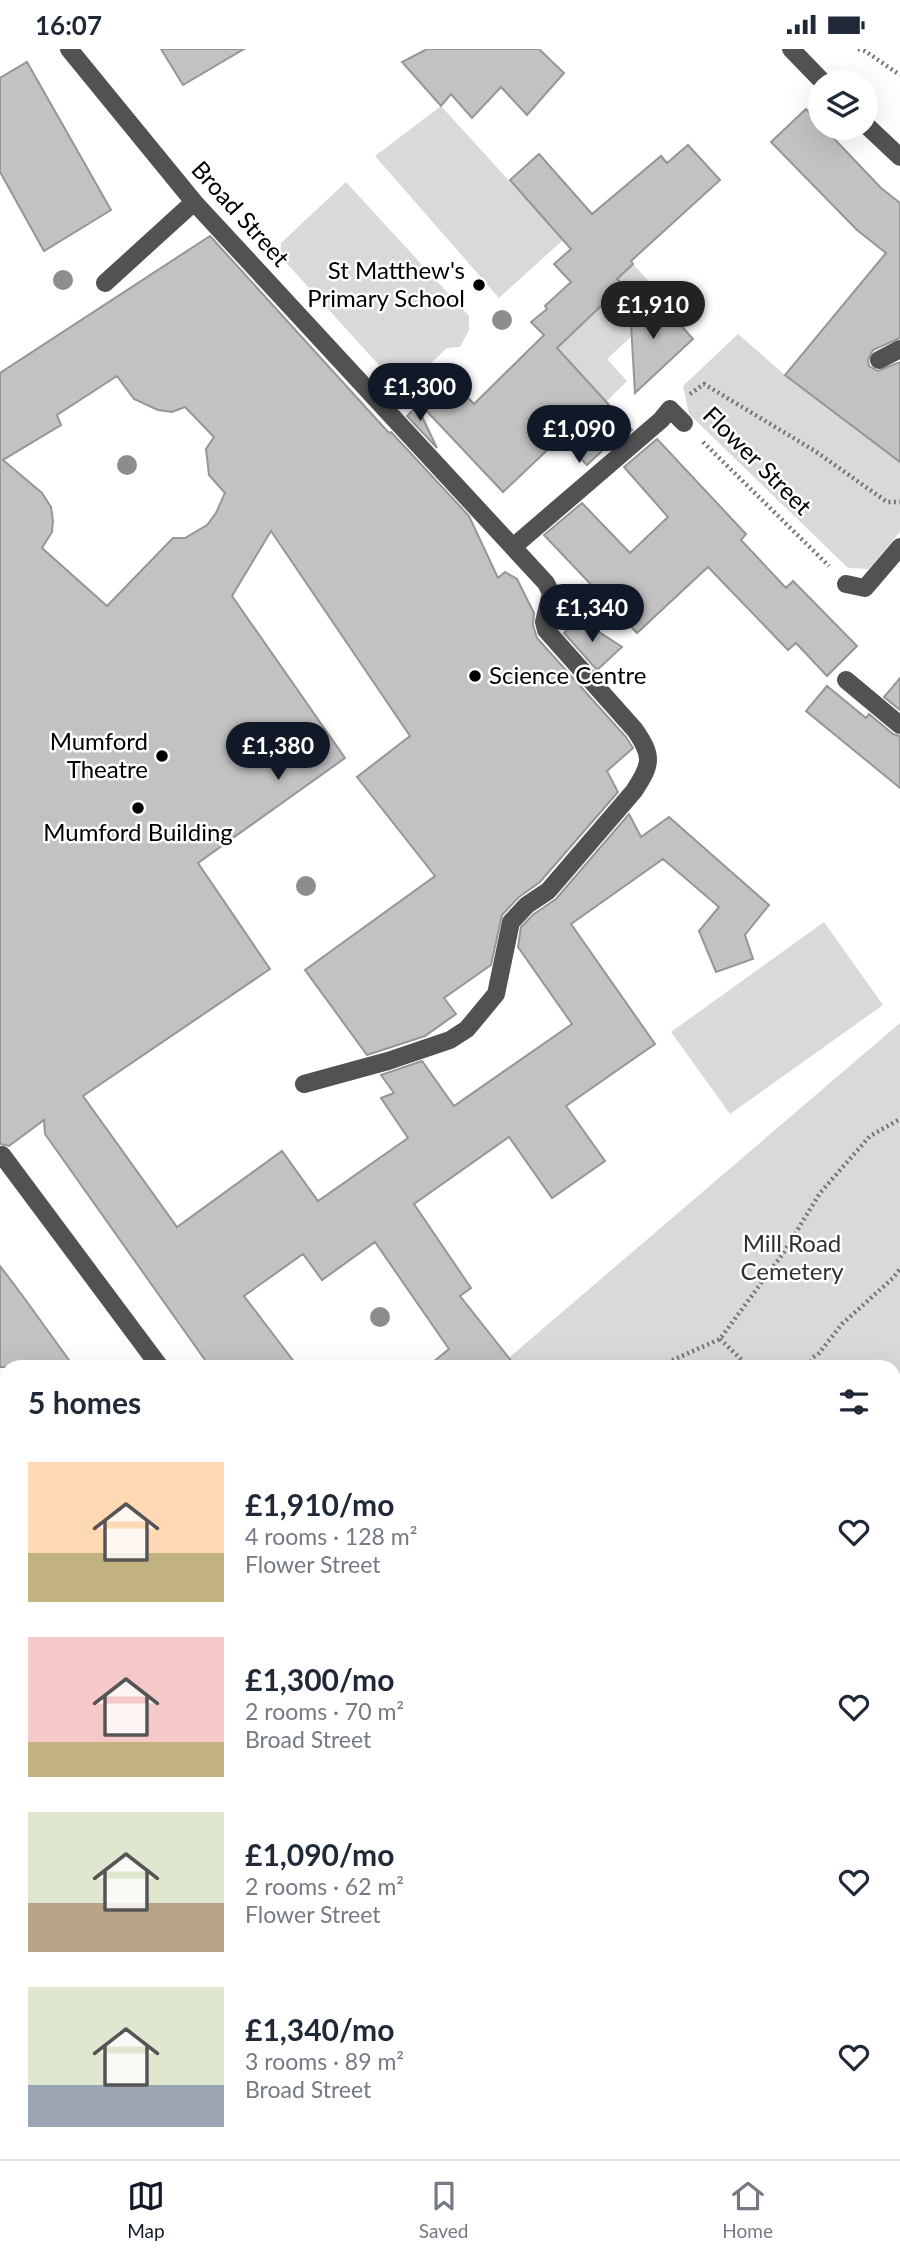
<!DOCTYPE html>
<html lang="en">
<head>
<meta charset="utf-8">
<style>
  :root { --surface:#fff; --page:#f2f2f3; --text:#1f2937; --muted:#747a83; --line:#e0e1e3; --accent:#111827 }
  body { margin:0; font-family:Lato,sans-serif; background:var(--page); color:var(--text); height:100vh; display:flex; flex-direction:column; font-size:26px; white-space:nowrap }
  * { box-sizing:border-box; margin:0 }
  p { font-size:23px; color:var(--muted) }
  .icon { flex:none; width:38px; height:38px; fill:none; stroke:currentColor; stroke-width:2; stroke-linecap:round; stroke-linejoin:round }
  .map { position:relative; flex:1; overflow:hidden }
  .details { position:absolute; left:0px; top:1311px; width:901px; height:800px; display:flex; flex-direction:column; background:var(--surface); border-radius:21px 21px 0 0; box-shadow:0 7px 28px #0002 }
  .details>* { flex:none }
  .tools { position:absolute; left:808px; top:21px; display:grid; gap:14px }
  .tools a { display:grid; place-items:center; width:70px; height:70px; border-radius:50%; background:var(--surface); box-shadow:0 7px 28px #0002; font-size:35px }
  .price { position:absolute; translate:-50% -60px; padding:0 16px; border-radius:24px; background:var(--accent); color:#fff; font-size:23px; line-height:46px; filter:drop-shadow(0 2px 4px #0008) }
  .price::after { content:''; position:absolute; left:50%; top:42px; width:21px; height:16px; margin-left:-10px; background:inherit; clip-path:polygon(0 0,100% 0,50% 100%) }
  .price.on { background:#222; color:#fff }
  ul { padding:0; list-style:none }
  li { display:flex; align-items:center; gap:21px; height:175px; padding:0 28px }
  li span { display:grid; place-items:center; flex:none; width:196px; height:140px; border-radius:0px; color:#555 }
  li>.icon { margin-inline-start:auto }
  span .icon { width:84px; height:84px; fill:#fffc; stroke-width:1 }
  li b { font-size:30px }
  h2 { display:flex; justify-content:space-between; align-items:center; height:84px; padding:0 28px; font-size:30px }
  .status { display:flex; justify-content:space-between; align-items:center; height:49px; padding:0 35px; background:var(--surface); direction:ltr }
  .status svg { height:19px; fill:currentColor }
  .tab-bar { display:flex; justify-content:space-around; align-items:center; height:98px; border-top:2px solid var(--line); background:var(--surface); font-size:19px; color:var(--muted) }
  .tab-bar a { display:grid; justify-items:center; gap:4px }
  .tab-bar .on { color:var(--accent) }
  .map>svg:first-child { display:block }
  .green { fill:#d9d9d9 }
  .building { fill:#c2c2c2; stroke:#969696; stroke-width:2; fill-rule:evenodd }
  .lines { fill:none; stroke-linecap:round; stroke-linejoin:round }
  .path { stroke:#747474; stroke-width:4.5; stroke-dasharray:2 3.5; stroke-linecap:butt }
  .minor { stroke:#525252; stroke-width:18 }
  .tree { fill:#8d8d8d }
  .poi-dot { fill:#000; stroke:#fff; stroke-width:2.5 }
  .labels { text-anchor:middle; stroke-width:5; stroke-linejoin:round; paint-order:stroke }
  .street-label { font-size:24px; fill:#000; stroke:#fff }
  .poi-label { font-size:24px; fill:#000; stroke:#fff; text-anchor:end }
  .park-label { font-size:24px; fill:#303030; stroke:#fff }
</style>
</head>
<body>
<div class="status"><b>16:07</b><svg viewBox="0 0 49 12"><path d="M0 12V9h3v3zM5 12V6h3v6zM10 12V3h3v9zM15 12V0h3v12zM26 1h20v11H26zM47 4h2v5h-2z"/></svg></div>
<div class="map">
<svg width="900" height="2110" viewBox="0 0 900 2110">
  <rect width="100%" height="100%" fill="#fff"/>
  <path class="green" d="M 441,57 L 563,191 L 499,249 L 375,107 Z
    M 346,133 L 469,267 L 469,281 L 460,298 L 447,299 L 403,340 L 398,334 L 396,335 L 280,207 L 281,194 Z
    M 633,215 L 668,253 L 607,310 L 627,332 L 606,353 L 553,297 L 571,285 L 623,237 L 617,230 Z
    M 738,285 L 785,326 L 883,400 L 900,402 L 900,483 L 869,520 L 848,519 L 689,365 L 683,337 Z
    M 824,873 L 883,956 L 730,1065 L 671,983 Z
    M 900,974 L 900,2110 L 606,2110 L 600,2104 L 894,2104 L 894,1318 L 498,1318 Z"/>
  <path class="building" d="M 161,0 L 244,0 L 183,36 Z
    M 427,0 L 539,0 L 564,24 L 527,66 L 501,38 L 472,69 L 451,45 L 441,57 L 402,13 Z
    M 27,13 L 111,161 L 44,202 L 0,123 L 0,29 Z
    M 806,60 L 821,76 L 821,79 L 824,79 L 881,139 L 900,154 L 900,289 L 873,301 L 868,311 L 869,317 L 878,322 L 900,313 L 900,413 L 785,326 L 886,204 L 857,181 L 771,93 Z
    M 688,96 L 720,131 L 631,212 L 633,215 L 617,230 L 623,236 L 557,299 L 632,381 L 609,400 L 607,397 L 587,416 L 560,389 L 503,443 L 420,355 L 448,328 L 474,355 L 544,286 L 531,273 L 547,260 L 545,257 L 571,233 L 554,215 L 571,200 L 510,131 L 539,105 L 592,165 L 661,107 L 667,114 Z
    M 210,187 L 389,384 L 391,383 L 469,467 L 498,529 L 505,523 L 517,530 L 534,564 L 533,576 L 537,589 L 626,688 L 633,699 L 607,722 L 618,743 L 540,833 L 519,848 L 502,866 L 491,916 L 444,949 L 456,965 L 425,987 L 367,1006 L 305,921 L 435,827 L 357,728 L 410,687 L 271,482 L 232,547 L 345,709 L 198,814 L 270,920 L 83,1047 L 177,1178 L 282,1102 L 318,1152 L 408,1089 L 381,1049 L 394,1044 L 381,1026 L 422,1012 L 454,1057 L 572,975 L 518,898 L 521,878 L 534,865 L 556,850 L 629,765 L 641,788 L 669,768 L 769,856 L 745,886 L 753,910 L 716,923 L 699,882 L 719,858 L 663,810 L 571,875 L 655,995 L 566,1057 L 605,1112 L 552,1149 L 509,1088 L 414,1155 L 471,1239 L 460,1247 L 516,1318 L 427,1318 L 449,1300 L 375,1193 L 322,1231 L 303,1205 L 244,1247 L 298,1318 L 210,1318 L 45,1085 L 44,1071 L 9,1097 L 0,1095 L 0,324 ZM 117,327 L 134,350 L 158,361 L 172,363 L 185,358 L 214,388 L 206,400 L 209,426 L 225,444 L 216,464 L 207,476 L 185,489 L 173,489 L 107,557 L 42,499 L 52,483 L 53,472 L 51,458 L 42,444 L 3,411 L 61,376 L 57,366 Z
    M 629,241 L 660,271 L 669,263 L 693,290 L 635,344 Z
    M 417,357 L 437,399 L 407,367 Z
    M 657,390 L 746,485 L 741,491 L 786,539 L 793,532 L 857,597 L 827,627 L 796,594 L 788,601 L 708,518 L 637,584 L 544,486 L 582,454 L 630,504 L 668,468 L 624,418 Z
    M 579,570 L 622,598 L 597,621 L 564,584 Z
    M 900,629 L 900,661 L 884,648 Z
    M 827,637 L 866,669 L 869,665 L 893,685 L 900,687 L 900,739 L 806,662 Z
    M 0,1217 L 22,1246 L 74,1318 L 0,1318 Z"/>
  <g class="lines">
    <path class="path" d="M 858,0 L 865,2 L 900,26
      M 690,345 L 704,335 L 815,402 L 887,453 L 900,453
      M 703,393 L 829,517
      M 720,1290 L 749,1318
      M 657,1318 L 720,1290 L 784,1203 L 820,1144 L 870,1087 L 900,1070
      M 809,1318 L 812,1309 L 819,1304 L 842,1275 L 893,1229 L 900,1220
      M 894,1341 L 900,1338
      M 894,1466 L 900,1459
      M 894,1581 L 900,1588
      M 894,1827 L 898,1821 L 900,1820
      M 661,2104 L 667,2110"/>
    <path class="minor" d="M 69,0 L 194,153 L 546,534 L 551,544 L 544,573 L 546,581 L 635,681 C 653,707 652,715 634,742 L 548,842 L 527,856 L 511,873 L 496,945 L 467,980 L 450,991 L 388,1012 L 304,1035
      M 791,0 L 823,33
      M 866,76 L 900,108
      M 105,234 L 194,153
      M 879,311 L 900,300
      M 513,498 L 661,371 L 670,360 L 684,374
      M 846,535 L 865,539 L 900,498
      M 846,631 L 900,676
      M 2,1106 L 160,1318
      M 0,1435 L 7,1445
      M 0,1704 L 7,1698
      M 0,1797 L 7,1791
      M 0,2037 L 7,2031
      M 117,2104 L 122,2110
      M 435,2110 L 443,2104"/>
  </g>
  <g class="tree">
    <circle cx="63" cy="231" r="10"/>
    <circle cx="502" cy="271" r="10"/>
    <circle cx="127" cy="416" r="10"/>
    <circle cx="306" cy="837" r="10"/>
    <circle cx="380" cy="1268" r="10"/>
  </g>
  <g class="poi-dot">
    <circle cx="479" cy="236" r="7"/>
    <circle cx="475" cy="627" r="7"/>
    <circle cx="162" cy="707" r="7"/>
    <circle cx="138" cy="759" r="7"/>
  </g>
  <g class="labels">
    <g class="street-label">
      <text transform="translate(240 165) rotate(48)" y="8">Broad Street</text>
      <text transform="translate(757 412) rotate(45)" y="8">Flower Street</text>
    </g>
    <g class="poi-label">
      <text x="465" y="230">St Matthew's<tspan x="465" dy="28">Primary School</tspan></text>
      <text x="489" y="635" text-anchor="start">Science Centre</text>
      <text x="148" y="701">Mumford<tspan x="148" dy="28">Theatre</tspan></text>
      <text x="138" y="792" text-anchor="middle">Mumford Building</text>
    </g>
    <g class="park-label">
      <text x="792" y="1203">Mill Road<tspan x="792" dy="28">Cemetery</tspan></text>
    </g>
  </g>
</svg>
<div class="tools">
<a><svg class="icon" aria-label="layers" viewBox="0 0 24 24"><path d="M12 4l9 5-9 5-9-5zM3 14l9 5 9-5"/></svg></a>
</div>
<b class="price on" style="left:653px;top:292px">£1,910</b>
<b class="price" style="left:420px;top:374px">£1,300</b>
<b class="price" style="left:579px;top:416px">£1,090</b>
<b class="price" style="left:592px;top:595px">£1,340</b>
<b class="price" style="left:278px;top:733px">£1,380</b>
<section class="details">
<h2>5 homes<svg class="icon" aria-label="filters" viewBox="0 0 24 24"><path d="M4 7h16M4 17h16"/><circle cx="9" cy="7" r="2"/><circle cx="15" cy="17" r="2"/></svg></h2>
<ul>
<li><span style="background:linear-gradient(#ffd9b3 65%,#c2b280 0)"><svg class="icon" aria-label="home" viewBox="0 0 24 24"><path d="M3 11l9-7 9 7M6 9v11h12V9"/></svg></span><div><b>£1,910/mo</b><p>4 rooms · 128 m²</p><p>Flower Street</p></div><svg class="icon" aria-label="heart" viewBox="0 0 24 24"><path d="M12 20l-8-8c-3-5 5-10 8-4 3-6 11-1 8 4z"/></svg></li>
<li><span style="background:linear-gradient(#f6c9c9 75%,#c2b280 0)"><svg class="icon" aria-label="home" viewBox="0 0 24 24"><path d="M3 11l9-7 9 7M6 9v11h12V9"/></svg></span><div><b>£1,300/mo</b><p>2 rooms · 70 m²</p><p>Broad Street</p></div><svg class="icon" aria-label="heart" viewBox="0 0 24 24"><path d="M12 20l-8-8c-3-5 5-10 8-4 3-6 11-1 8 4z"/></svg></li>
<li><span style="background:linear-gradient(#dfe7d0 65%,#b9a48a 0)"><svg class="icon" aria-label="home" viewBox="0 0 24 24"><path d="M3 11l9-7 9 7M6 9v11h12V9"/></svg></span><div><b>£1,090/mo</b><p>2 rooms · 62 m²</p><p>Flower Street</p></div><svg class="icon" aria-label="heart" viewBox="0 0 24 24"><path d="M12 20l-8-8c-3-5 5-10 8-4 3-6 11-1 8 4z"/></svg></li>
<li><span style="background:linear-gradient(#dfe7d0 70%,#9aa5b1 0)"><svg class="icon" aria-label="home" viewBox="0 0 24 24"><path d="M3 11l9-7 9 7M6 9v11h12V9"/></svg></span><div><b>£1,340/mo</b><p>3 rooms · 89 m²</p><p>Broad Street</p></div><svg class="icon" aria-label="heart" viewBox="0 0 24 24"><path d="M12 20l-8-8c-3-5 5-10 8-4 3-6 11-1 8 4z"/></svg></li>
</ul>
</section>
</div>
<nav class="tab-bar">
<a class="on"><svg class="icon" aria-label="map" viewBox="0 0 24 24"><path d="M3 6l6-2 6 2 6-2v14l-6 2-6-2-6 2zM9 4v14M15 6v14"/></svg>Map</a>
<a><svg class="icon" aria-label="saved" viewBox="0 0 24 24"><path d="M7 4h10v16l-5-4-5 4z"/></svg>Saved</a>
<a><svg class="icon" aria-label="home" viewBox="0 0 24 24"><path d="M3 11l9-7 9 7M6 9v11h12V9"/></svg>Home</a>
</nav>
</body>
</html>
